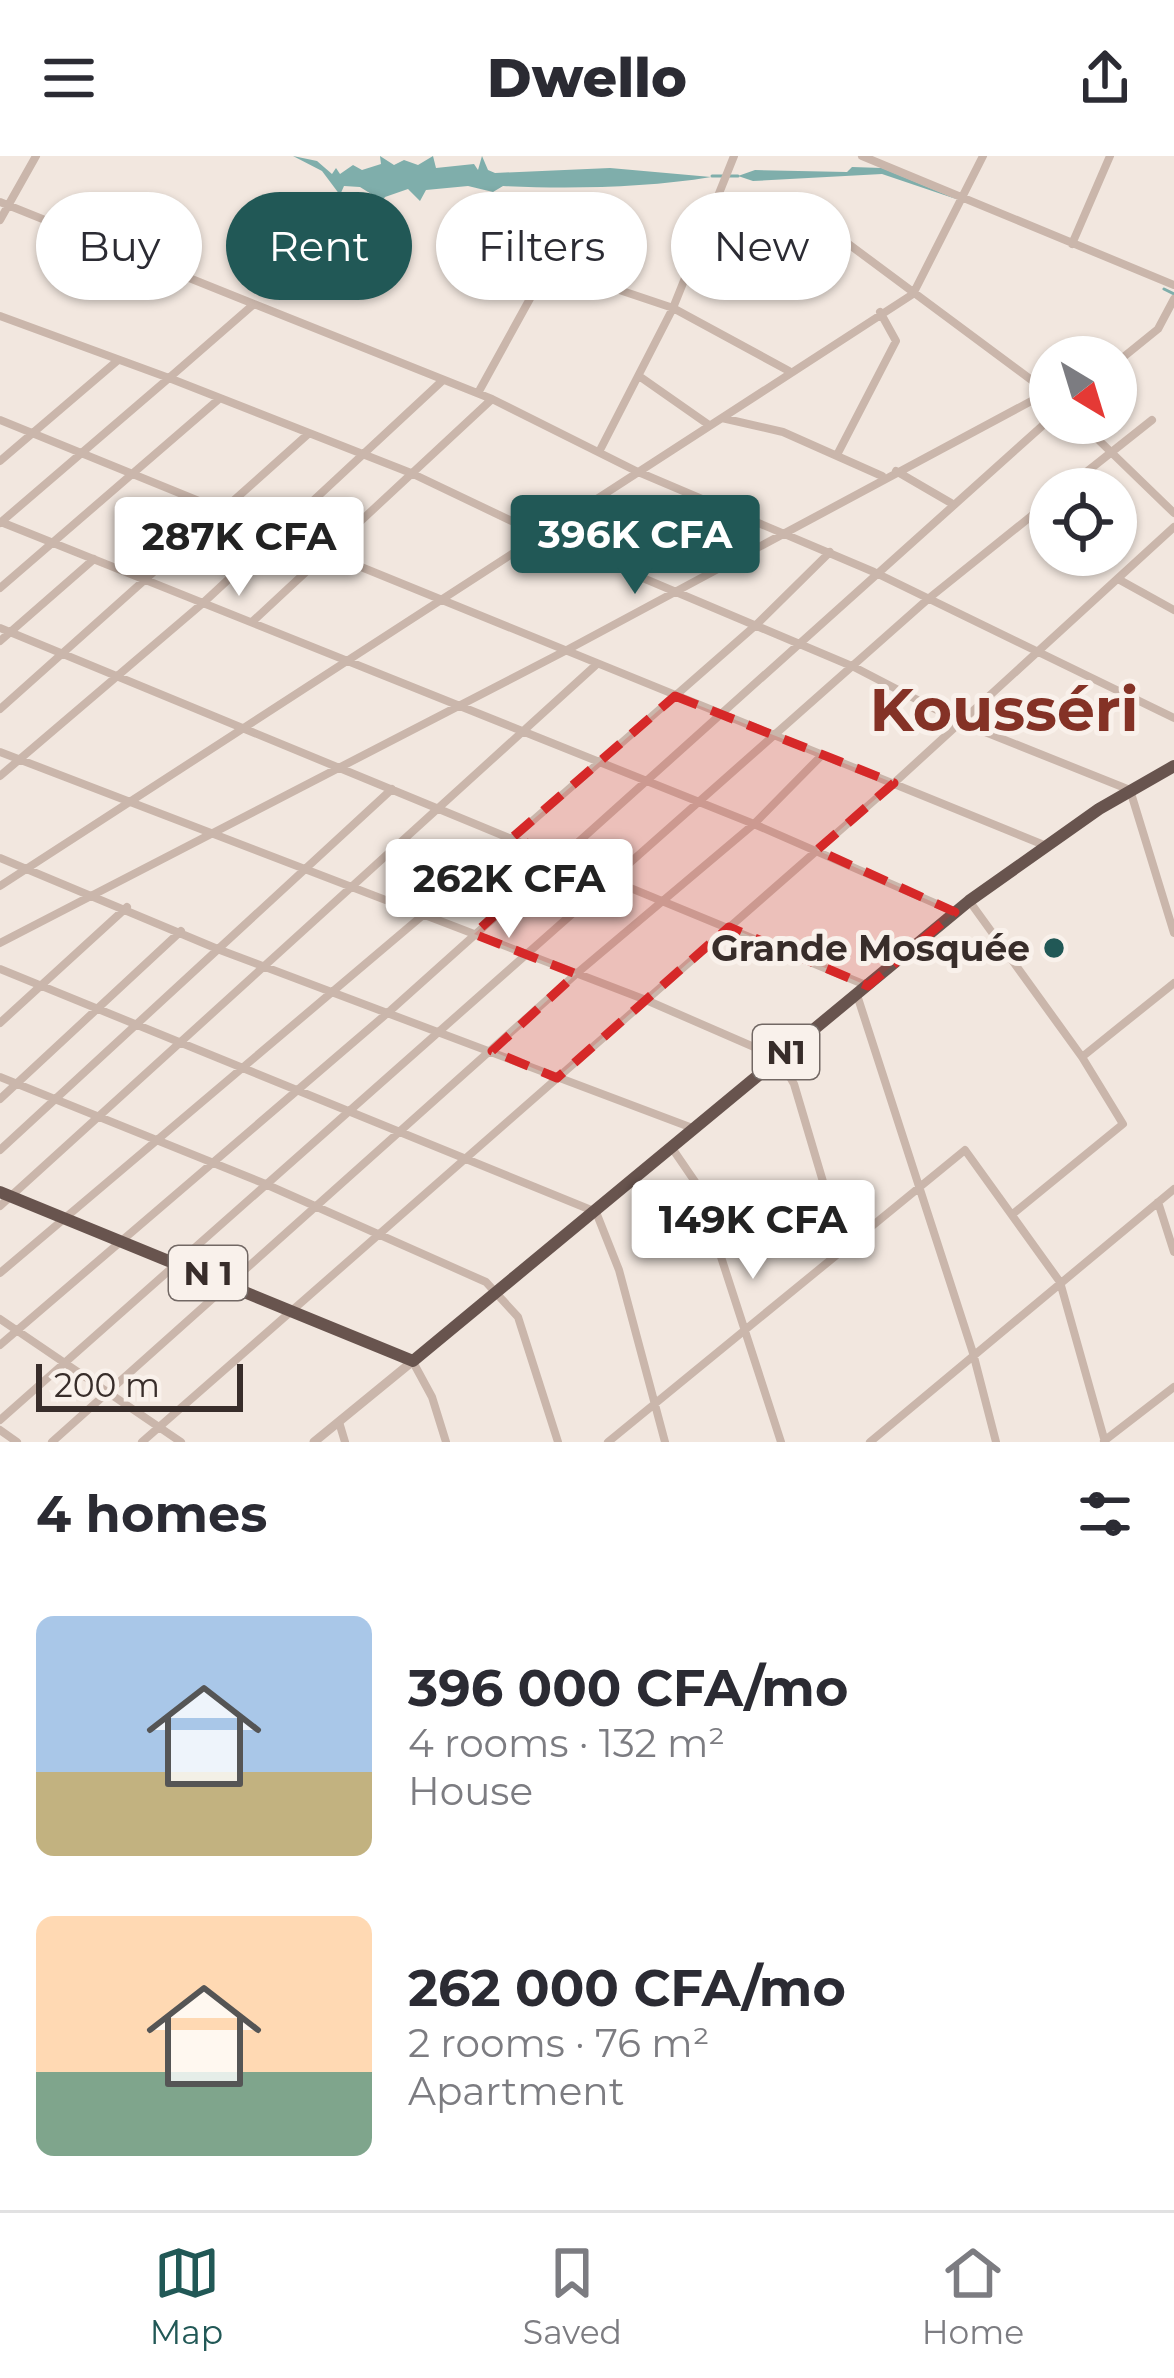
<!DOCTYPE html>
<html lang="en">
<head>
<meta charset="utf-8">
<style>
  :root { --surface:#fff; --page:#f2f2f3; --text:#2b2b33; --muted:#7c7c81; --line:#e1e1e2; --accent:#215856 }
  body { margin:0; font-family:Montserrat,sans-serif; background:var(--page); color:var(--text); height:100vh; display:flex; flex-direction:column; font-size:45px; white-space:nowrap }
  * { box-sizing:border-box; margin:0 }
  p { font-size:39px; color:var(--muted) }
  .icon { flex:none; width:66px; height:66px; fill:none; stroke:currentColor; stroke-width:2; stroke-linecap:round; stroke-linejoin:round }
  .map { position:relative; height:1286px; overflow:hidden }
  .drawer { display:flex; flex-direction:column; background:var(--surface); flex:1 }
  .drawer>* { flex:none }
  .hud { position:absolute; left:36px; top:36px; width:1104px; height:108px; display:flex; gap:24px }
  .needle { width:78px; rotate:142deg }
  .controls { position:absolute; left:1029px; top:180px; display:grid; gap:24px }
  .controls a { display:grid; place-items:center; width:108px; height:108px; border-radius:50%; background:var(--surface); box-shadow:0 3px 9px #0004; font-size:60px }
  .scale { position:absolute; left:36px; bottom:30px; width:207px; box-sizing:border-box; padding-left:12px; border:6px solid #382d2a; border-top:0; font-size:33px; line-height:42px; white-space:nowrap; color:#382d2a; -webkit-text-stroke:9px #f9f1eb; paint-order:stroke }
  .price { position:absolute; translate:-50% -102px; padding:0 27px; border-radius:12px; background:#fff; color:#222; font-size:39px; line-height:78px; filter:drop-shadow(0 3px 6px #0008) }
  .price::after { content:''; position:absolute; left:50%; top:72px; width:36px; height:27px; margin-left:-18px; background:inherit; clip-path:polygon(0 0,100% 0,50% 100%) }
  .price.on { background:var(--accent); color:#fff }
  ul { padding:0; list-style:none }
  li { display:flex; align-items:center; gap:36px; height:300px; padding:0 36px }
  li span { display:grid; place-items:center; flex:none; width:336px; height:240px; border-radius:18px; color:#555 }
  li>.icon { margin-inline-start:auto }
  span .icon { width:144px; height:144px; fill:#fffc; stroke-width:1 }
  li b { font-size:51px }
  h2 { display:flex; justify-content:space-between; align-items:center; height:144px; padding:0 36px; font-size:51px }
  .pill { padding:0 42px; border-radius:54px; background:var(--surface); box-shadow:0 3px 9px #0004; font-size:42px; line-height:108px }
  .pill.on { background:var(--accent); color:#fff }
  header { display:flex; justify-content:space-between; align-items:center; height:156px; padding:0 36px; background:var(--surface); font-size:54px; font-weight:800 }
  .tab-bar { display:flex; justify-content:space-around; align-items:center; height:168px; border-top:3px solid var(--line); background:var(--surface); font-size:33px; color:var(--muted) }
  .tab-bar a { display:grid; justify-items:center; gap:6px }
  .tab-bar .on { color:var(--accent) }
  .map>svg:first-child { display:block }
  .water { fill:#7faeab }
  .lines { fill:none; stroke-linecap:round; stroke-linejoin:round }
  .stream { stroke:#7faeab; stroke-width:3 }
  .minor { stroke:#cab6ab; stroke-width:8 }
  .tertiary { stroke:#cab6ab; stroke-width:9 }
  .trunk { stroke:#68544e; stroke-width:12 }
  .marked { fill:#d62828; fill-opacity:0.2; stroke:#d62828; stroke-width:9; stroke-dasharray:24 15; stroke-linejoin:round }
  .poi-dot { fill:#215856; stroke:#f9f1eb; stroke-width:4.5 }
  .labels { text-anchor:middle; stroke-width:10; stroke-linejoin:round; paint-order:stroke }
  .shield { fill:#f9f1eb; stroke:#726864; stroke-width:3 }
  .shield-label { font-size:33px; font-weight:bold; fill:#382d2a }
  .poi-label { font-size:36px; font-weight:bold; fill:#382d2a; stroke:#f9f1eb; text-anchor:end }
  .town-label { font-size:60px; font-weight:bold; fill:#843226; stroke:#f9f1eb }
</style>
</head>
<body>
<header><svg class="icon" aria-label="menu" viewBox="0 0 24 24"><path d="M4 6h16M4 12h16M4 18h16"/></svg>Dwello<svg class="icon" aria-label="share" viewBox="0 0 24 24"><path d="M12 15V3M7 8l5-5 5 5M5 13v7h14v-7"/></svg></header>
<div class="map">
<svg width="1174" height="1286" viewBox="0 0 1174 1286">
  <rect width="100%" height="100%" fill="#f2e7df"/>
  <path class="water" d="M 293,0 L 317,5 L 332,18 L 336,12 L 340,18 L 353,9 L 362,14 L 381,8 L 380,0 L 394,9 L 404,4 L 418,9 L 433,0 L 436,12 L 474,8 L 478,14 L 482,0 L 488,14 L 495,17 L 610,12 L 711,21 C 646,32 566,33 503,30 L 493,36 L 468,30 L 426,34 L 420,45 L 408,33 L 385,41 L 366,73 L 376,41 L 360,31 L 344,30 L 340,39 L 322,15 Z
    M 852,11 L 882,12 L 959,44 L 882,18 L 753,25 L 738,20 L 755,14 L 847,16 Z"/>
  <g class="lines">
    <path class="stream" d="M 712,20 L 738,20
      M 1164,133 L 1174,138"/>
    <path class="minor" d="M 862,0 L 1174,129
      M 0,46 L 254,148
      M 0,64 L 36,0
      M 835,78 L 1049,237
      M 1072,88 L 1110,0
      M 0,160 L 169,222 L 254,148 L 492,243
      M 1116,207 L 1158,173 L 1174,143
      M 639,220 L 709,269
      M 478,237 L 548,110 L 673,152 L 789,215
      M 722,262 L 783,276 L 882,320
      M 0,264 L 1044,689
      M 1081,267 L 1174,357
      M 599,296 L 673,152 L 734,0
      M 838,297 L 896,185 L 880,156
      M 0,305 L 117,205
      M 896,315 L 951,347
      M 1065,333 L 1152,264
      M 1,366 L 754,668 L 955,756
      M 0,367 L 169,222 L 411,317 L 541,379 L 854,511 L 960,566 L 1130,634 L 1174,777
      M 1118,423 L 1174,454
      M 0,432 L 219,243
      M 252,466 L 492,243 L 636,315 L 874,416 L 1174,562
      M 0,472 L 868,830
      M 0,485 L 94,403
      M 0,553 L 307,279
      M 0,596 L 646,844 L 779,902 L 794,928 L 843,1093
      M 0,620 L 203,447 L 442,225
      M 0,702 L 220,794 L 695,973
      M 0,730 L 913,138 L 983,0
      M 970,746 L 1082,901 L 1123,968 L 1014,1057
      M 0,787 L 565,495 L 1050,235
      M 0,813 L 596,1056 L 619,1114 L 665,1286
      M 857,839 L 973,1197 L 996,1286
      M 0,867 L 127,751
      M 1082,901 L 1174,827
      M 0,921 L 263,1027 L 486,1126 L 518,1161 L 558,1286
      M 0,943 L 181,775
      M 672,992 L 698,1030 L 781,1286
      M 0,994 L 392,633
      M 1158,1046 L 1174,1096
      M 0,1050 L 597,508
      M 0,1117 L 481,710 L 756,469 L 830,396
      M 0,1163 L 181,1286
      M 0,1189 L 391,854 L 1050,263
      M 413,1206 L 432,1241 L 446,1286
      M 0,1264 L 928,443 L 1050,345
      M 339,1266 L 345,1286
      M 0,1274 L 17,1286
      M 1104,1285 L 1174,1231
      M 52,1286 L 576,818 L 754,668 L 822,599
      M 142,1286 L 894,627 L 1174,371
      M 608,1286 L 965,994 L 1060,1126 L 1105,1286
      M 870,1286 L 1174,1033"/>
    <path class="tertiary" d="M 314,1286 L 413,1205"/>
    <path class="trunk" d="M 0,1036 L 413,1205 L 969,745 L 1099,653 L 1174,610"/>
  </g>
  <path class="marked" d="M 675,540 L 894,627 L 817,694 L 955,756 L 868,830 L 729,771 L 557,922 L 492,895 L 576,818 L 474,778 L 559,701 L 513,681 Z"/>
  <circle class="poi-dot" cx="1054" cy="792" r="12"/>
  <g class="labels">
    <g class="shield">
      <rect x="753" y="869" width="66" height="54" rx="9"/>
      <rect x="169" y="1090" width="78" height="54" rx="9"/>
    </g>
    <g class="shield-label">
      <text x="786" y="908">N1</text>
      <text x="208" y="1129">N 1</text>
    </g>
    <g class="poi-label">
      <text x="1030" y="805">Grande Mosquée</text>
    </g>
    <g class="town-label">
      <text x="1004" y="575">Kousséri</text>
    </g>
  </g>
</svg>
<div class="controls">
<a><svg class="needle" viewBox="-14 -14 28 28"><path d="M0-13l5 13h-10z" fill="#e53935"/><path d="M0 13l5-13h-10z" fill="#7c7c81"/></svg></a>
<a><svg class="icon" aria-label="locate" viewBox="0 0 24 24"><circle cx="12" cy="12" r="6"/><path d="M12 2v4M12 18v4M2 12h4M18 12h4"/></svg></a>
</div>
<div class="scale">200 m</div>
<b class="price on" style="left:635px;top:441px">396K CFA</b>
<b class="price" style="left:239px;top:443px">287K CFA</b>
<b class="price" style="left:509px;top:785px">262K CFA</b>
<b class="price" style="left:753px;top:1126px">149K CFA</b>
<div class="hud">
<a class="pill">Buy</a>
<a class="pill on">Rent</a>
<a class="pill">Filters</a>
<a class="pill">New</a>
</div>
</div>
<section class="drawer">
<h2>4 homes<svg class="icon" aria-label="filters" viewBox="0 0 24 24"><path d="M4 7h16M4 17h16"/><circle cx="9" cy="7" r="2"/><circle cx="15" cy="17" r="2"/></svg></h2>
<ul>
<li><span style="background:linear-gradient(#a9c7e8 65%,#c2b280 0)"><svg class="icon" aria-label="home" viewBox="0 0 24 24"><path d="M3 11l9-7 9 7M6 9v11h12V9"/></svg></span><div><b>396 000 CFA/mo</b><p>4 rooms · 132 m²</p><p>House</p></div></li>
<li><span style="background:linear-gradient(#ffd9b3 65%,#7fa58c 0)"><svg class="icon" aria-label="home" viewBox="0 0 24 24"><path d="M3 11l9-7 9 7M6 9v11h12V9"/></svg></span><div><b>262 000 CFA/mo</b><p>2 rooms · 76 m²</p><p>Apartment</p></div></li>
</ul>
</section>
<nav class="tab-bar">
<a class="on"><svg class="icon" aria-label="map" viewBox="0 0 24 24"><path d="M3 6l6-2 6 2 6-2v14l-6 2-6-2-6 2zM9 4v14M15 6v14"/></svg>Map</a>
<a><svg class="icon" aria-label="saved" viewBox="0 0 24 24"><path d="M7 4h10v16l-5-4-5 4z"/></svg>Saved</a>
<a><svg class="icon" aria-label="home" viewBox="0 0 24 24"><path d="M3 11l9-7 9 7M6 9v11h12V9"/></svg>Home</a>
</nav>
</body>
</html>
